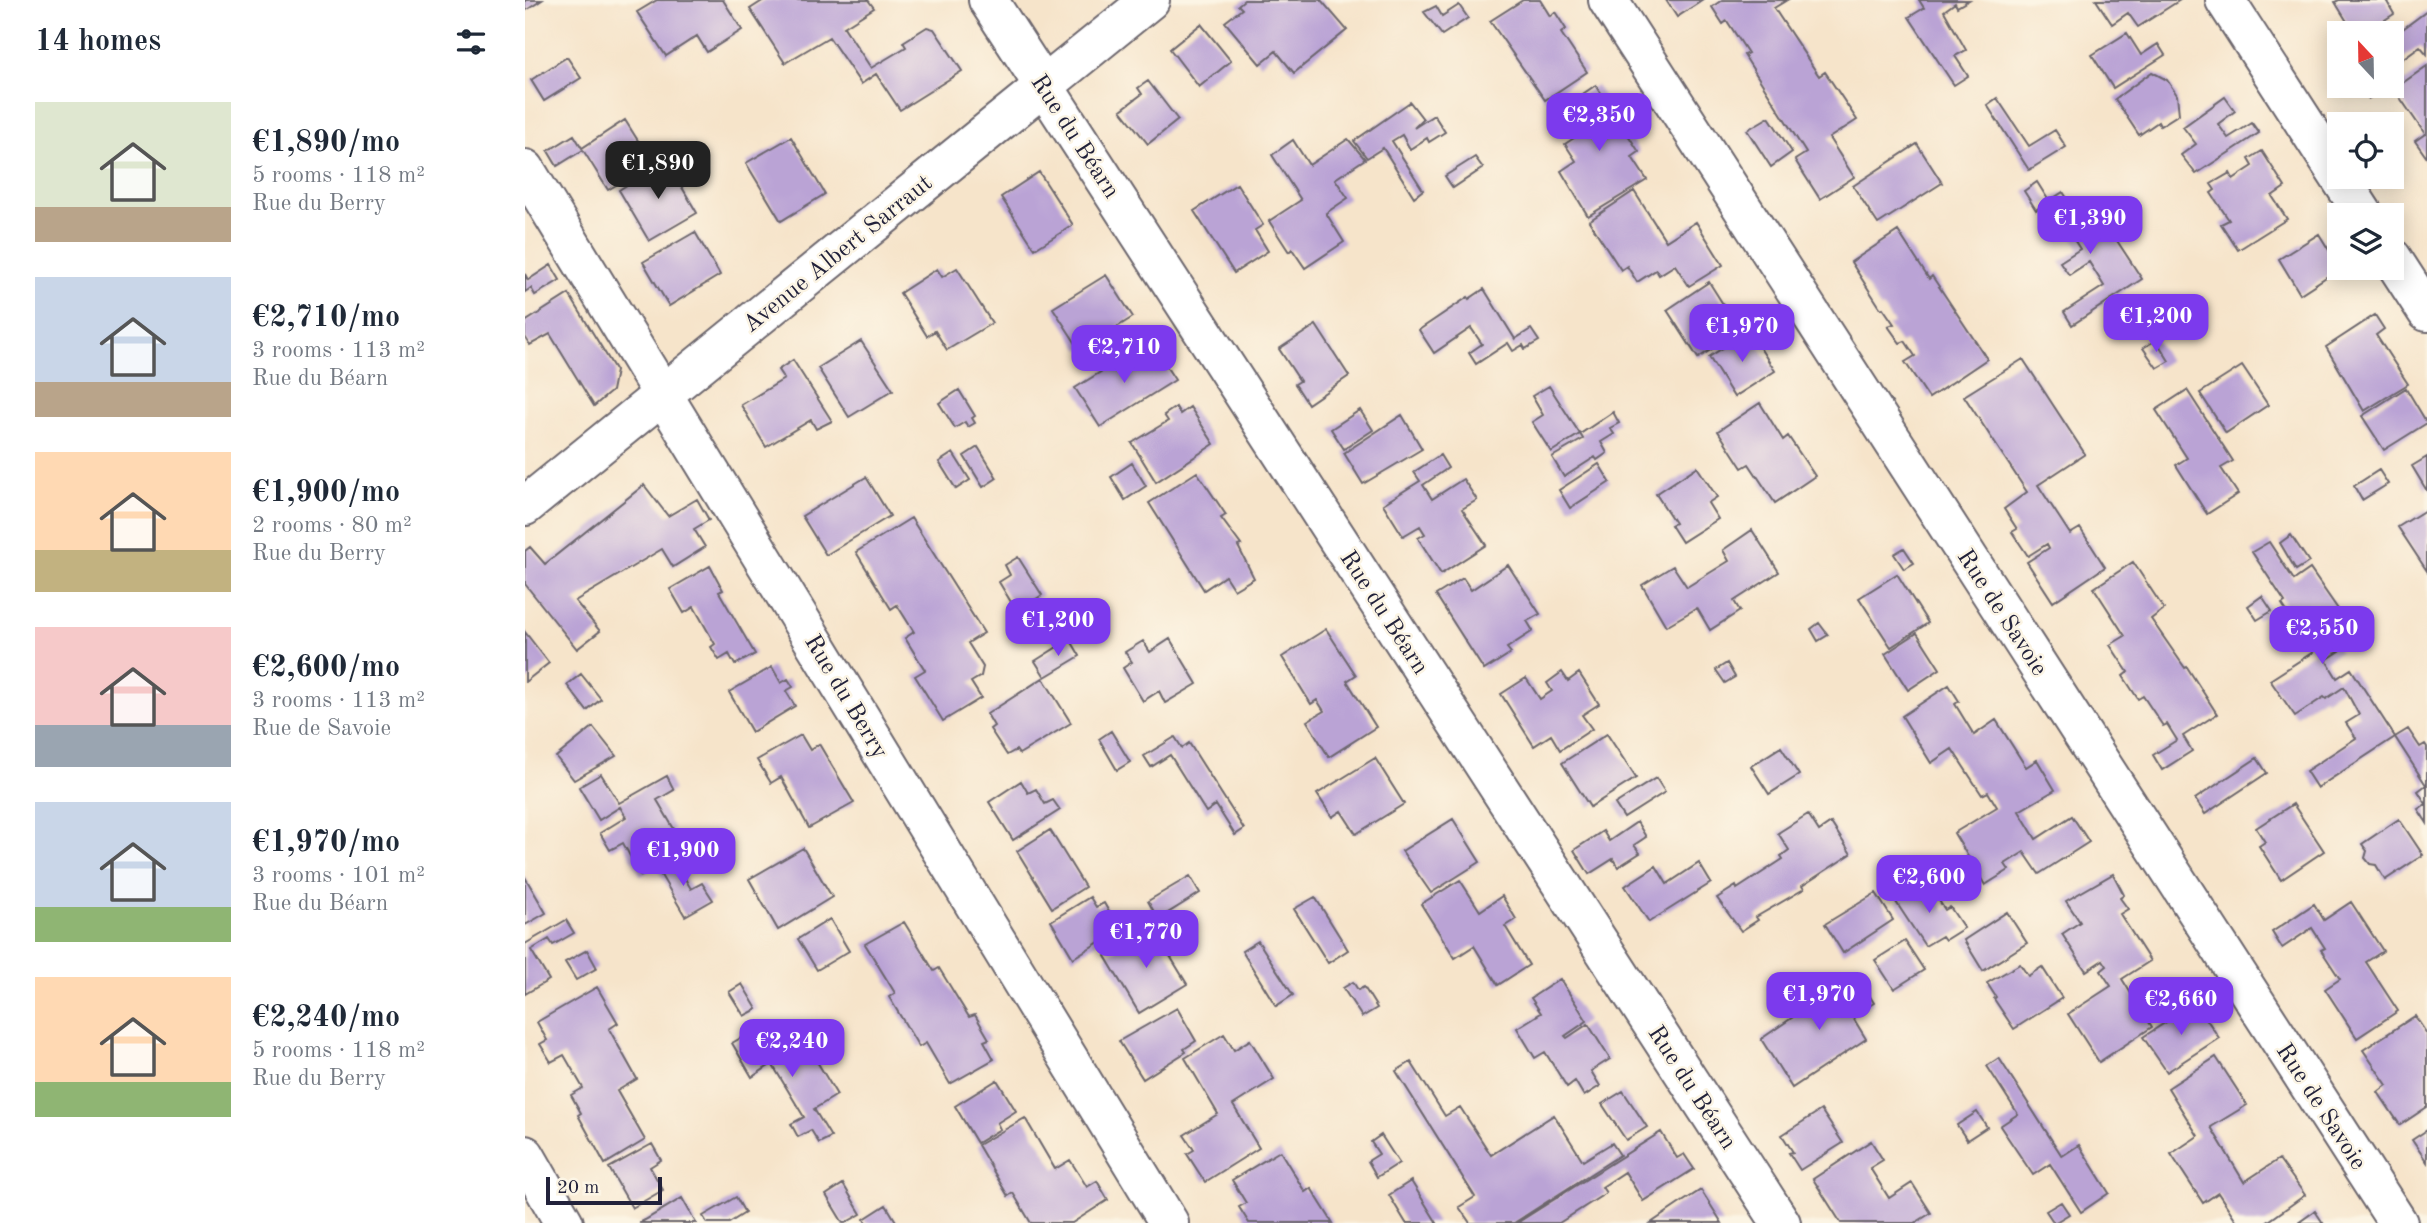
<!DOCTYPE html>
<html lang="en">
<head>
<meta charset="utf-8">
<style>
  :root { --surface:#fff; --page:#f6f6f7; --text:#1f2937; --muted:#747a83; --accent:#7c3aed }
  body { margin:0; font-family:"Old Standard TT",serif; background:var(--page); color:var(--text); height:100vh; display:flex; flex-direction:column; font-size:26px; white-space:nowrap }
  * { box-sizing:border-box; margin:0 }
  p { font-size:23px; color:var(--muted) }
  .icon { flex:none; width:38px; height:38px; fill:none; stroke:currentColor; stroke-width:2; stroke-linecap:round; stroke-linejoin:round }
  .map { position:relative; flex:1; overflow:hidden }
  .panel { display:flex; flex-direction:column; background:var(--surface); width:525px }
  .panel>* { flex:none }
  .needle { width:46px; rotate:338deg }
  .buttons { position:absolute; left:1802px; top:21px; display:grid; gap:14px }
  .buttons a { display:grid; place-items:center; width:77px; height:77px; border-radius:0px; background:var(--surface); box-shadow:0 4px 18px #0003; font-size:35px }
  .scale { position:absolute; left:21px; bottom:18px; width:116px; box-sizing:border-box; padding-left:7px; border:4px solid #22223b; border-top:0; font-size:19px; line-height:24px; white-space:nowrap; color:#22223b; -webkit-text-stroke:5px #fcf5e5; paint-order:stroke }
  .price { position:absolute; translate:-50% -60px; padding:0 16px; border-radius:14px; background:var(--accent); color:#fff; font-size:23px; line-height:46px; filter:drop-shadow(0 2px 4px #0008) }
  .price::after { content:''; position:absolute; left:50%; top:42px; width:21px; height:16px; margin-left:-10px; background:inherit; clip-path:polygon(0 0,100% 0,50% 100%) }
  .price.on { background:#222; color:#fff }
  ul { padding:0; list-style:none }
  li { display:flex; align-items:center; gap:21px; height:175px; padding:0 35px }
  li span { display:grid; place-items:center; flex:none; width:196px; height:140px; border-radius:0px; color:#555 }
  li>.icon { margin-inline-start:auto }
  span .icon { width:84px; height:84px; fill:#fffc; stroke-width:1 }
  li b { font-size:30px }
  h2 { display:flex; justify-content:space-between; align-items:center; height:84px; padding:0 35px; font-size:30px }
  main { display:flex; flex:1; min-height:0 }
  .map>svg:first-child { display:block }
  .building { fill:#baa3d5 }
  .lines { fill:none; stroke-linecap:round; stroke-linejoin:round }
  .minor-casing { stroke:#6c666d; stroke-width:42 }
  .minor { stroke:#fff; stroke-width:38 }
  .labels { text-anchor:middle; stroke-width:5; stroke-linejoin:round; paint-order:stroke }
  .street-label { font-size:24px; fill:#22223b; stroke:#fcf5e5 }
</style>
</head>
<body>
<main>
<section class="panel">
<h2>14 homes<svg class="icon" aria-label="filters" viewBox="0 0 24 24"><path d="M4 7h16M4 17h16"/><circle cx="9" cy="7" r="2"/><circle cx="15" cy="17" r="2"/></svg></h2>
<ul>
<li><span style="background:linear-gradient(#dfe7d0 75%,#b9a48a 0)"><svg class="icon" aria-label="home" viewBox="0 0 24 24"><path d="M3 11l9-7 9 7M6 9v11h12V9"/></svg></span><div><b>€1,890/mo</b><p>5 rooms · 118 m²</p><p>Rue du Berry</p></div></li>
<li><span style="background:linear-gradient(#c9d6e8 75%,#b9a48a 0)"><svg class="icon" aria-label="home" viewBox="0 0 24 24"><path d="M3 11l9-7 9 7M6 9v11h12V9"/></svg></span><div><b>€2,710/mo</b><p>3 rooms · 113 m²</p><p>Rue du Béarn</p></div></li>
<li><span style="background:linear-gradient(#ffd9b3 70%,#c2b280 0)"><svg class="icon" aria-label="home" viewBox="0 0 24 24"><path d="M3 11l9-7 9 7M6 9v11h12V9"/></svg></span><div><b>€1,900/mo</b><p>2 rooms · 80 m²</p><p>Rue du Berry</p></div></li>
<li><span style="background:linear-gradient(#f6c9c9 70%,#9aa5b1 0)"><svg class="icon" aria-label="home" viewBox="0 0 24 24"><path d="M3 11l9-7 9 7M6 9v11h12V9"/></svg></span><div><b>€2,600/mo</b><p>3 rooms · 113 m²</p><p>Rue de Savoie</p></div></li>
<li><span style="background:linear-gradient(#c9d6e8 75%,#8fb573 0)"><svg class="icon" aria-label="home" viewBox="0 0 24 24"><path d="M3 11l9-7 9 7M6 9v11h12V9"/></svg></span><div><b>€1,970/mo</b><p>3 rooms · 101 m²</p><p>Rue du Béarn</p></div></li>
<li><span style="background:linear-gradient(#ffd9b3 75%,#8fb573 0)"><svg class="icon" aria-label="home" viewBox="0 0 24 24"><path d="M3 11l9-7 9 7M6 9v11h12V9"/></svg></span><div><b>€2,240/mo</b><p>5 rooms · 118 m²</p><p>Rue du Berry</p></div></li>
</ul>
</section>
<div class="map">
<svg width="1902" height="1223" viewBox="0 0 1902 1223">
  <rect width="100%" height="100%" fill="#fcf5e5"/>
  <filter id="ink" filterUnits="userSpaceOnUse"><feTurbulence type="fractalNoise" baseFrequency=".0143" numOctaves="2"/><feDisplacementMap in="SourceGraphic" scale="14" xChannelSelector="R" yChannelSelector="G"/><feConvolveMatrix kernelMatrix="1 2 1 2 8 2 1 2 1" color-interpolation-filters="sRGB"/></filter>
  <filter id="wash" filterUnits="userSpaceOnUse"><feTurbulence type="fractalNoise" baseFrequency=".00686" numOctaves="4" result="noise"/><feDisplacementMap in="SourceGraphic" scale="28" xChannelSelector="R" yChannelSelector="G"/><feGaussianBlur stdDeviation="1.57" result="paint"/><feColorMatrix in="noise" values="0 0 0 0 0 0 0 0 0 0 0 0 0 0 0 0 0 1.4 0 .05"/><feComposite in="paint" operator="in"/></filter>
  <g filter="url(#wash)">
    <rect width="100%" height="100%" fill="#f6e4ca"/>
    <g id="blocks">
      <path class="building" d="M 0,0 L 17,0 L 0,11 Z
        M 132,0 L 198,0 L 217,30 L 182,52 L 172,36 L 141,56 L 112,12 Z
        M 239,0 L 343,0 L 349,8 L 319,27 L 346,68 L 381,47 L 378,42 L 402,27 L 409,29 L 437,71 L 375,110 L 351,74 L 336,84 L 304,37 L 260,63 L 225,9 Z
        M 719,0 L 796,0 L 822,30 L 769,73 L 751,51 L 735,64 L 700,22 L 717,9 L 713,5 Z
        M 998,0 L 1015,0 L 1025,16 L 1030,12 L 1041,29 L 1036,33 L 1062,72 L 1020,100 L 965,21 Z
        M 1141,0 L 1178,0 L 1152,17 Z
        M 1197,0 L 1262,0 L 1249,8 L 1294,76 L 1300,72 L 1332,120 L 1304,138 L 1329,177 L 1295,199 L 1270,160 L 1281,153 L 1219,55 L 1223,53 L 1202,21 L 1198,24 L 1187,7 Z
        M 1394,0 L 1444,0 L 1432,7 L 1430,3 L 1419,11 L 1441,50 L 1430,56 L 1443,76 L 1429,85 L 1384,17 L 1399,8 Z
        M 1571,0 L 1655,0 L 1613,27 L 1603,13 L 1587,24 Z
        M 1814,0 L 1861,0 L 1869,14 L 1839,33 L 1829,33 L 1810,2 Z
        M 934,5 L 943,18 L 917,35 L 899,12 L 911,6 L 917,16 Z
        M 1902,11 L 1902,54 L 1895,46 L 1877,59 L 1867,46 L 1867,37 Z
        M 676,24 L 706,61 L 674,87 L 645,49 Z
        M 1602,33 L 1616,55 L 1633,44 L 1640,55 L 1588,88 L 1567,55 Z
        M 42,57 L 56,78 L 19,101 L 6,80 Z
        M 1902,66 L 1902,158 L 1890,141 L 1900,134 L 1869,89 Z
        M 1627,72 L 1642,80 L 1652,95 L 1654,114 L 1635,126 L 1633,122 L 1614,135 L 1590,99 Z
        M 623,81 L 653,120 L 623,144 L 596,110 L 617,94 L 613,88 Z
        M 1071,85 L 1114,152 L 1107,157 L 1122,180 L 1063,216 L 1036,171 L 1051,161 L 1040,144 L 1049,138 L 1035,116 L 1046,109 L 1043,104 Z
        M 1836,86 L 1864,86 L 1843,99 L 1835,87 Z
        M 1700,97 L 1710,111 L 1693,124 L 1703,138 L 1727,123 L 1734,133 L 1671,174 L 1656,155 L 1671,144 L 1658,127 Z
        M 1472,98 L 1504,146 L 1530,130 L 1541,147 L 1504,170 L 1462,105 Z
        M 885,102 L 898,119 L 889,128 L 909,115 L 920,132 L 904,142 L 902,138 L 885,149 L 877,135 L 867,141 L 898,190 L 889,197 L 858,148 L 842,158 L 829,141 Z
        M 1244,117 L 1267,152 L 1246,167 L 1222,130 Z
        M 100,120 L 127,163 L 83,190 L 58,150 L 32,166 L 23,151 L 49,135 L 57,148 Z
        M 266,137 L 300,194 L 256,221 L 221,163 Z
        M 823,139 L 840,159 L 810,179 L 823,198 L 801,213 L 819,242 L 780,268 L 767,249 L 764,252 L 744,221 L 776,200 L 747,155 L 768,140 L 784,165 Z
        M 1392,144 L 1417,183 L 1353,224 L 1328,186 Z
        M 1737,151 L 1760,187 L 1747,196 L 1762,219 L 1713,250 L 1696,224 L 1704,220 L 1686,193 L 1690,190 L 1686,184 L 1705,173 L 1708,179 L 1728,166 L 1724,159 Z
        M 950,157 L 958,168 L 928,188 L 920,176 Z
        M 141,160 L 172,213 L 124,241 L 94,190 Z
        M 514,172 L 548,225 L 510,249 L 476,197 Z
        M 1512,182 L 1524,201 L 1538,192 L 1569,240 L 1585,230 L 1617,279 L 1547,325 L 1539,312 L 1579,286 L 1564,262 L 1544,275 L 1535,262 L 1555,249 L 1524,201 L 1511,210 L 1499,191 Z
        M 712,184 L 738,225 L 730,230 L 743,251 L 709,273 L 669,211 Z
        M 1109,191 L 1141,241 L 1171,222 L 1198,265 L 1164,286 L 1150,265 L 1134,275 L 1131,270 L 1112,282 L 1102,266 L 1096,270 L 1064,221 Z
        M 1373,231 L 1404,279 L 1407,276 L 1462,359 L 1404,398 L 1380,362 L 1390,356 L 1380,341 L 1375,343 L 1363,326 L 1369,324 L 1358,308 L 1356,309 L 1326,262 Z
        M 170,232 L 195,275 L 144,306 L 118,262 Z
        M 1794,234 L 1815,268 L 1775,294 L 1754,259 Z
        M 26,265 L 35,280 L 10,295 L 6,288 L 0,292 L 0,274 L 3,280 Z
        M 432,268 L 467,323 L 422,350 L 410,331 L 402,336 L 375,293 L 412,269 L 417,277 Z
        M 581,275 L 608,317 L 555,350 L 528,308 Z
        M 1184,282 L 1215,331 L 1173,358 L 1142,310 Z
        M 959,289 L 990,339 L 1006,329 L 1014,341 L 1000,349 L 998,345 L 988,351 L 983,343 L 951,364 L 944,353 L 957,344 L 946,328 L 909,353 L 894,330 L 943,297 L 944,299 Z
        M 44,294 L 91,371 L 87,391 L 69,406 L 25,334 L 5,345 L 0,337 L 0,322 Z
        M 1850,315 L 1859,329 L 1851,335 L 1883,384 L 1839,411 L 1801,347 Z
        M 791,325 L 824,376 L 783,404 L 770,384 L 775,381 L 754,349 Z
        M 1224,331 L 1250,371 L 1209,397 L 1184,357 Z
        M 1631,340 L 1644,361 L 1632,368 L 1618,348 Z
        M 336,341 L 368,390 L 324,417 L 293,368 Z
        M 619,345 L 627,358 L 633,354 L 650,380 L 575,427 L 550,388 Z
        M 1498,359 L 1560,454 L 1513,485 L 1545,534 L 1555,528 L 1580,567 L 1528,602 L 1502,562 L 1524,548 L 1522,544 L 1503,556 L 1487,532 L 1492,529 L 1479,509 L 1502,492 L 1439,396 Z
        M 268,360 L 307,421 L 291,429 L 286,420 L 241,447 L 216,405 L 259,379 L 253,370 Z
        M 1717,366 L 1743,405 L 1701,433 L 1675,393 Z
        M 1024,386 L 1055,434 L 1088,412 L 1094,423 L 1085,428 L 1089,434 L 1076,442 L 1082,453 L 1072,460 L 1070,457 L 1039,477 L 1027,457 L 1058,439 L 1055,434 L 1026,452 L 1007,422 L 1018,415 L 1007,396 Z
        M 1881,388 L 1902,423 L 1859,450 L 1837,416 Z
        M 434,390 L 450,416 L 447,418 L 450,423 L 443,427 L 440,422 L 430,428 L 414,403 Z
        M 1662,390 L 1708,461 L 1696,468 L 1713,494 L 1682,514 L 1651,465 L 1662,458 L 1631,410 Z
        M 1235,403 L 1258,440 L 1263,436 L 1290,476 L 1250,503 L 1224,464 L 1217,468 L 1193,431 Z
        M 651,407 L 655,414 L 665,407 L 689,444 L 631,482 L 607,443 L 643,421 L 639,415 Z
        M 835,410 L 848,430 L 819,449 L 806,429 Z
        M 877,415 L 897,449 L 838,484 L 819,453 Z
        M 453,447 L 472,478 L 458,487 L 439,456 Z
        M 428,453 L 445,480 L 431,489 L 414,462 Z
        M 915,455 L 923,468 L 898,485 L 907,499 L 938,479 L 952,500 L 937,509 L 961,545 L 916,574 L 893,538 L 900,534 L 895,526 L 878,536 L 858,504 L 895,481 L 889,472 Z
        M 1902,457 L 1902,491 L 1887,466 Z
        M 607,463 L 621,486 L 600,500 L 586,477 Z
        M 1074,464 L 1085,482 L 1045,508 L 1034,490 Z
        M 1172,467 L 1192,497 L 1183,503 L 1193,519 L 1157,542 L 1146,525 L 1150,523 L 1131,494 Z
        M 1854,470 L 1863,484 L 1837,500 L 1829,486 Z
        M 672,472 L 701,515 L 696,518 L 716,545 L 713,546 L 729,578 L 709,590 L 700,576 L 679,590 L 624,503 Z
        M 341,477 L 365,516 L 301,555 L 277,516 Z
        M 119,485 L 143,516 L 172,499 L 184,520 L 169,529 L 180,547 L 148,567 L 137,549 L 50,601 L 75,631 L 52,649 L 0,584 L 0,551 L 5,547 L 20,564 Z
        M 1902,509 L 1902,571 L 1873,527 Z
        M 386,518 L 459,633 L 443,643 L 458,667 L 456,676 L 446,682 L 456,698 L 418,721 L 390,676 L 400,670 L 380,638 L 389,632 L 372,605 L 366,609 L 331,552 Z
        M 1227,530 L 1254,572 L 1209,601 L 1215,611 L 1185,630 L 1172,608 L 1141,626 L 1117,585 L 1148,566 L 1162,587 L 1204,561 L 1198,550 Z
        M 1766,535 L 1784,562 L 1771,570 L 1755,543 Z
        M 1744,542 L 1769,580 L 1785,569 L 1826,628 L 1807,639 L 1815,651 L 1801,660 L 1812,678 L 1826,669 L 1870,737 L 1792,788 L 1781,771 L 1831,738 L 1821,723 L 1834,715 L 1819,687 L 1801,699 L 1799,697 L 1770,716 L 1745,680 L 1788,652 L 1757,604 L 1760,602 L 1727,552 Z
        M 1379,548 L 1389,563 L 1379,569 L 1369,554 Z
        M 493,557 L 517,595 L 492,612 L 474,582 L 485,575 L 480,565 Z
        M 1608,562 L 1639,609 L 1626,619 L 1660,668 L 1662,667 L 1692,714 L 1658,736 L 1667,751 L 1637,770 L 1628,755 L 1652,740 L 1642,724 L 1638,726 L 1618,696 L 1613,699 L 1598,676 L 1603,672 L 1585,645 L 1600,636 L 1569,588 Z
        M 983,565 L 1015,614 L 1002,621 L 1008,631 L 982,648 L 986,653 L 959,670 L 911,595 L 938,578 L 946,590 Z
        M 185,566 L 198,590 L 194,592 L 230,654 L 210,665 L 204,654 L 194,660 L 186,647 L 190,644 L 169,607 L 159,613 L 145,589 Z
        M 1372,574 L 1403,623 L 1366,647 L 1334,598 Z
        M 1737,596 L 1747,611 L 1732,620 L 1723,606 Z
        M 1294,623 L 1303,635 L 1293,641 L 1286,629 Z
        M 801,629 L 831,675 L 822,681 L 851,727 L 804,757 L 782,721 L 799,711 L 792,700 L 786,704 L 757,657 Z
        M 0,632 L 24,663 L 0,682 Z
        M 1392,633 L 1415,669 L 1383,690 L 1360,654 Z
        M 545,639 L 555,656 L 520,677 L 510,661 Z
        M 645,639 L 672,684 L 640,703 L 634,691 L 618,701 L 598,668 L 607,662 L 600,652 L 618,641 L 625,652 Z
        M 1202,663 L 1210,677 L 1200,683 L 1191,670 Z
        M 247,667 L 256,683 L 263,679 L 268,687 L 261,691 L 270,706 L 227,732 L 204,692 Z
        M 1037,672 L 1043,681 L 1054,673 L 1074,704 L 1057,715 L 1067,729 L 1035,750 L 1026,735 L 1009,746 L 976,694 L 1001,678 L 1015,699 L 1027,691 L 1022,683 Z
        M 56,674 L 76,699 L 62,711 L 42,685 Z
        M 518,678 L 546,723 L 494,754 L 491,750 L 482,755 L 465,729 L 469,726 L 462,714 Z
        M 1424,685 L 1434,701 L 1430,704 L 1449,735 L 1471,720 L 1501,767 L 1512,760 L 1530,790 L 1494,811 L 1511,839 L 1547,816 L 1564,842 L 1514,874 L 1499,852 L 1480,864 L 1484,870 L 1460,885 L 1429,833 L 1472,807 L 1463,792 L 1457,795 L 1427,749 L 1406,763 L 1377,716 Z
        M 68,727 L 91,756 L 49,780 L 31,757 Z
        M 1883,729 L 1895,747 L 1900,744 L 1902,747 L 1902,823 L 1893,809 L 1901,804 L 1893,791 L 1901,785 L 1870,737 Z
        M 586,731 L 605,762 L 592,770 L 574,739 Z
        M 1082,734 L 1111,778 L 1065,807 L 1037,763 Z
        M 276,735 L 285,750 L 294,744 L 329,803 L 284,828 L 256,777 L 246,783 L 232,760 Z
        M 650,737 L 657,748 L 664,743 L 719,829 L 710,835 L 691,805 L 681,812 L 645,755 L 626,767 L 619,756 Z
        M 1256,747 L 1274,775 L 1244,794 L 1226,766 Z
        M 850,758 L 879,804 L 831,834 L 816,811 L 807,817 L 792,794 Z
        M 1732,758 L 1742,773 L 1680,814 L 1670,799 Z
        M 76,774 L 94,803 L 142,776 L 149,790 L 132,800 L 149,829 L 119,846 L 131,867 L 116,876 L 98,843 L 85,850 L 75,833 L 101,817 L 95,807 L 74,820 L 54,787 Z
        M 1131,778 L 1140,792 L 1099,818 L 1090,804 Z
        M 496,781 L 503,793 L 511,789 L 520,804 L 528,800 L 535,810 L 488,840 L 464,802 Z
        M 1768,804 L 1799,851 L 1756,880 L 1734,846 L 1740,842 L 1731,828 Z
        M 1283,814 L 1294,831 L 1306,823 L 1326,854 L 1277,886 L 1279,889 L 1231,917 L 1233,920 L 1216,931 L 1192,898 L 1211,886 L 1212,889 L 1258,859 L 1256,856 L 1264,850 L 1253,833 Z
        M 928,819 L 955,862 L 906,893 L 877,851 Z
        M 1874,819 L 1898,855 L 1860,880 L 1851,865 L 1845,864 L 1840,858 L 1842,851 L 1837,844 Z
        M 1112,822 L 1121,837 L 1109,845 L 1115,853 L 1093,867 L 1088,859 L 1064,874 L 1049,850 L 1078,831 L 1084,841 Z
        M 525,830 L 560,887 L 527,908 L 492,851 Z
        M 278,848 L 307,897 L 253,930 L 224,879 Z
        M 148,858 L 166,889 L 177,883 L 188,900 L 160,916 L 131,867 Z
        M 1174,863 L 1186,883 L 1124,922 L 1100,886 L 1131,866 L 1142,884 Z
        M 1588,874 L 1599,895 L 1595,898 L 1603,909 L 1595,914 L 1625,961 L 1597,979 L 1627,1027 L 1574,1062 L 1543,1014 L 1586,986 L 1576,971 L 1582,966 L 1578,960 L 1561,971 L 1537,934 L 1555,922 L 1541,901 Z
        M 665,876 L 675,893 L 633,919 L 623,901 Z
        M 0,877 L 21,913 L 0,925 Z
        M 935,880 L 955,911 L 977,896 L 991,919 L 980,926 L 1004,965 L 973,985 L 949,946 L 930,958 L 896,904 Z
        M 1402,882 L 1420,910 L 1425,907 L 1439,928 L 1420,940 L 1417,936 L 1400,946 L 1371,902 Z
        M 1351,893 L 1368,920 L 1318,953 L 1300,924 Z
        M 565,897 L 571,907 L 579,903 L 584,912 L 576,917 L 587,934 L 548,958 L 526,921 Z
        M 790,897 L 823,950 L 803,963 L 769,909 Z
        M 1826,902 L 1858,951 L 1841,962 L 1873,1011 L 1832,1038 L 1800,989 L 1815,979 L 1796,950 L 1800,948 L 1787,928 L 1757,948 L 1747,932 L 1789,904 L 1799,920 Z
        M 1482,912 L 1502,943 L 1458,971 L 1439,940 Z
        M 305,919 L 324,951 L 292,970 L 273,939 Z
        M 41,920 L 49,933 L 28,945 L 24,939 L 6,950 L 24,980 L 0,994 L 0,944 Z
        M 379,922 L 409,971 L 414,968 L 444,1017 L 450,1015 L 464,1039 L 459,1041 L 469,1059 L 425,1084 L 401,1043 L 394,1047 L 364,997 L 370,993 L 340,944 Z
        M 628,928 L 662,984 L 614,1013 L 580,956 Z
        M 733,941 L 768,995 L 751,1006 L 717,951 Z
        M 1380,941 L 1399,970 L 1369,989 L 1350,960 Z
        M 62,950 L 72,968 L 51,980 L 40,962 Z
        M 1495,964 L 1503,976 L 1517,967 L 1537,998 L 1489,1029 L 1469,999 L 1471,997 L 1462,983 Z
        M 1331,974 L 1349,1003 L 1327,1016 L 1341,1039 L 1267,1088 L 1236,1039 Z
        M 1035,979 L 1062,1021 L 1040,1036 L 1042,1038 L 1063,1024 L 1085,1059 L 1066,1071 L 1075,1086 L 1059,1096 L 1050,1081 L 1042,1087 L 1020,1052 L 1010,1058 L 992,1028 L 1016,1013 L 1006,998 Z
        M 828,982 L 833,990 L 839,987 L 852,1008 L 837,1017 L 818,988 Z
        M 217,984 L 232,1009 L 219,1016 L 204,992 Z
        M 72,987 L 93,1023 L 84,1029 L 112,1079 L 92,1091 L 120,1140 L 80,1164 L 53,1115 L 56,1113 L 46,1095 L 58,1088 L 39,1055 L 26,1062 L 15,1044 L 22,1040 L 12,1022 Z
        M 1671,1003 L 1694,1038 L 1642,1072 L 1618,1037 Z
        M 652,1008 L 671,1041 L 659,1049 L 661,1052 L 618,1079 L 594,1041 Z
        M 1890,1016 L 1902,1034 L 1902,1107 L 1875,1125 L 1853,1092 L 1862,1085 L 1838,1050 Z
        M 228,1031 L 236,1045 L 251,1037 L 262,1057 L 282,1045 L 312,1095 L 289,1109 L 306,1137 L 294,1143 L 286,1130 L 273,1137 L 266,1124 L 279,1117 L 247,1064 L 227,1077 L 207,1043 Z
        M 699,1034 L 709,1050 L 725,1040 L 749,1079 L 708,1105 L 734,1148 L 680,1182 L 662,1154 L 669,1150 L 659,1135 L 693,1114 L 660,1058 Z
        M 1691,1057 L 1722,1105 L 1686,1127 L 1719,1182 L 1754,1159 L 1780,1195 L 1741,1223 L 1713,1223 L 1693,1193 L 1678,1203 L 1646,1154 L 1673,1136 L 1643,1088 Z
        M 1474,1058 L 1537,1156 L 1554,1145 L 1584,1193 L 1556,1212 L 1525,1164 L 1508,1175 L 1475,1126 L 1493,1114 L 1462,1066 Z
        M 886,1062 L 920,1116 L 935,1107 L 966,1155 L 1029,1115 L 1058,1161 L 1087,1143 L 1095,1155 L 989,1223 L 945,1223 L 934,1207 L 950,1197 L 871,1071 Z
        M 472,1080 L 491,1111 L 472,1123 L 475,1129 L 452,1143 L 430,1106 Z
        M 1098,1091 L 1122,1127 L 1101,1140 L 1077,1104 Z
        M 1296,1110 L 1318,1143 L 1275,1170 L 1264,1153 L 1268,1152 L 1257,1135 Z
        M 1452,1112 L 1462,1127 L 1442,1140 L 1432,1125 Z
        M 500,1118 L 530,1169 L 545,1160 L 562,1187 L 572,1181 L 583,1200 L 547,1223 L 506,1223 L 488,1193 L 483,1196 L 453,1145 Z
        M 1902,1130 L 1902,1162 L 1887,1140 Z
        M 1136,1132 L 1152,1158 L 1159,1154 L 1169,1169 L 1118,1201 L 1100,1172 L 1077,1187 L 1081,1193 L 1034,1223 L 992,1223 Z
        M 856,1135 L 874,1163 L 852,1177 L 843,1161 L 854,1154 L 846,1142 Z
        M 1346,1141 L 1358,1160 L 1345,1168 L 1364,1198 L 1387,1183 L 1406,1213 L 1390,1223 L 1316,1223 L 1288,1179 Z
        M 127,1144 L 136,1160 L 125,1167 L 138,1190 L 107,1208 L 84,1168 Z
        M 755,1151 L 780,1192 L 786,1188 L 808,1223 L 724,1223 L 714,1207 L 721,1203 L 707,1180 Z
        M 886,1181 L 912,1223 L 881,1223 L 864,1195 Z
        M 318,1184 L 336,1214 L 320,1223 L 318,1223 L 301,1195 Z
        M 1176,1190 L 1197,1223 L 1126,1223 L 1154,1204 Z
        M 211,1197 L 220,1213 L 204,1223 L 182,1223 L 178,1216 Z
        M 157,1198 L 171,1223 L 114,1223 L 120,1220 Z
        M 1536,1202 L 1544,1214 L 1529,1223 L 1521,1211 Z
        M 361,1205 L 372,1223 L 341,1223 L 339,1219 Z
        M 1790,1211 L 1798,1223 L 1773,1223 Z"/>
    </g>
  </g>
  <g filter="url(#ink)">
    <use href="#blocks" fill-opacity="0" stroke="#6c666d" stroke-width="2"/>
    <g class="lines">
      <defs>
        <path id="minor" d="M 463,0 L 1256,1223
          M 1083,0 L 1873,1223
          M 1700,0 L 1839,215
          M 0,169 L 644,1223
          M 1867,258 L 1902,312
          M 0,506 L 625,0
          M 0,1155 L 39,1223"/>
      </defs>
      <use href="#minor" class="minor-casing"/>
      <use href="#minor" class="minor"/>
    </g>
  </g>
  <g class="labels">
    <g class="street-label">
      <text transform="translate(551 136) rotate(57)" y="8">Rue du Béarn</text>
      <text transform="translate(312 253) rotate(-39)" y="8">Avenue Albert Sarraut</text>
      <text transform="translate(860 612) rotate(57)" y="8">Rue du Béarn</text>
      <text transform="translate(1478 612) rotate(57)" y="8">Rue de Savoie</text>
      <text transform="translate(322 696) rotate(59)" y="8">Rue du Berry</text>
      <text transform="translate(1168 1087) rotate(57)" y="8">Rue du Béarn</text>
      <text transform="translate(1797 1106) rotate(57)" y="8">Rue de Savoie</text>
    </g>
  </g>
</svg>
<div class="buttons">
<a><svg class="needle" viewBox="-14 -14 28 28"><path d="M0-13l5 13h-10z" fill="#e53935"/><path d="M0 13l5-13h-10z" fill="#747a83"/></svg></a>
<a><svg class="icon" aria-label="locate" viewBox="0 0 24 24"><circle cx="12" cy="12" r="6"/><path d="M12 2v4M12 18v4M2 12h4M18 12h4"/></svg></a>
<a><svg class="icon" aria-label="layers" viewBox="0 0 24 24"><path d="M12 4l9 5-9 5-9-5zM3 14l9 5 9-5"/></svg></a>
</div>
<div class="scale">20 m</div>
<b class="price" style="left:1074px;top:153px">€2,350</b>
<b class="price on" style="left:133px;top:201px">€1,890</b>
<b class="price" style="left:1565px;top:256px">€1,390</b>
<b class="price" style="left:1631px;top:354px">€1,200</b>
<b class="price" style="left:1217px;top:364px">€1,970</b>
<b class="price" style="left:599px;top:385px">€2,710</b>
<b class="price" style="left:533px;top:658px">€1,200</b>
<b class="price" style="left:1797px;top:666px">€2,550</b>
<b class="price" style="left:158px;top:888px">€1,900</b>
<b class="price" style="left:1404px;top:915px">€2,600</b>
<b class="price" style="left:621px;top:970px">€1,770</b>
<b class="price" style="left:1294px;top:1032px">€1,970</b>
<b class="price" style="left:1656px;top:1037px">€2,660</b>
<b class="price" style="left:267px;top:1079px">€2,240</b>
</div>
</main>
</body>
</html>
